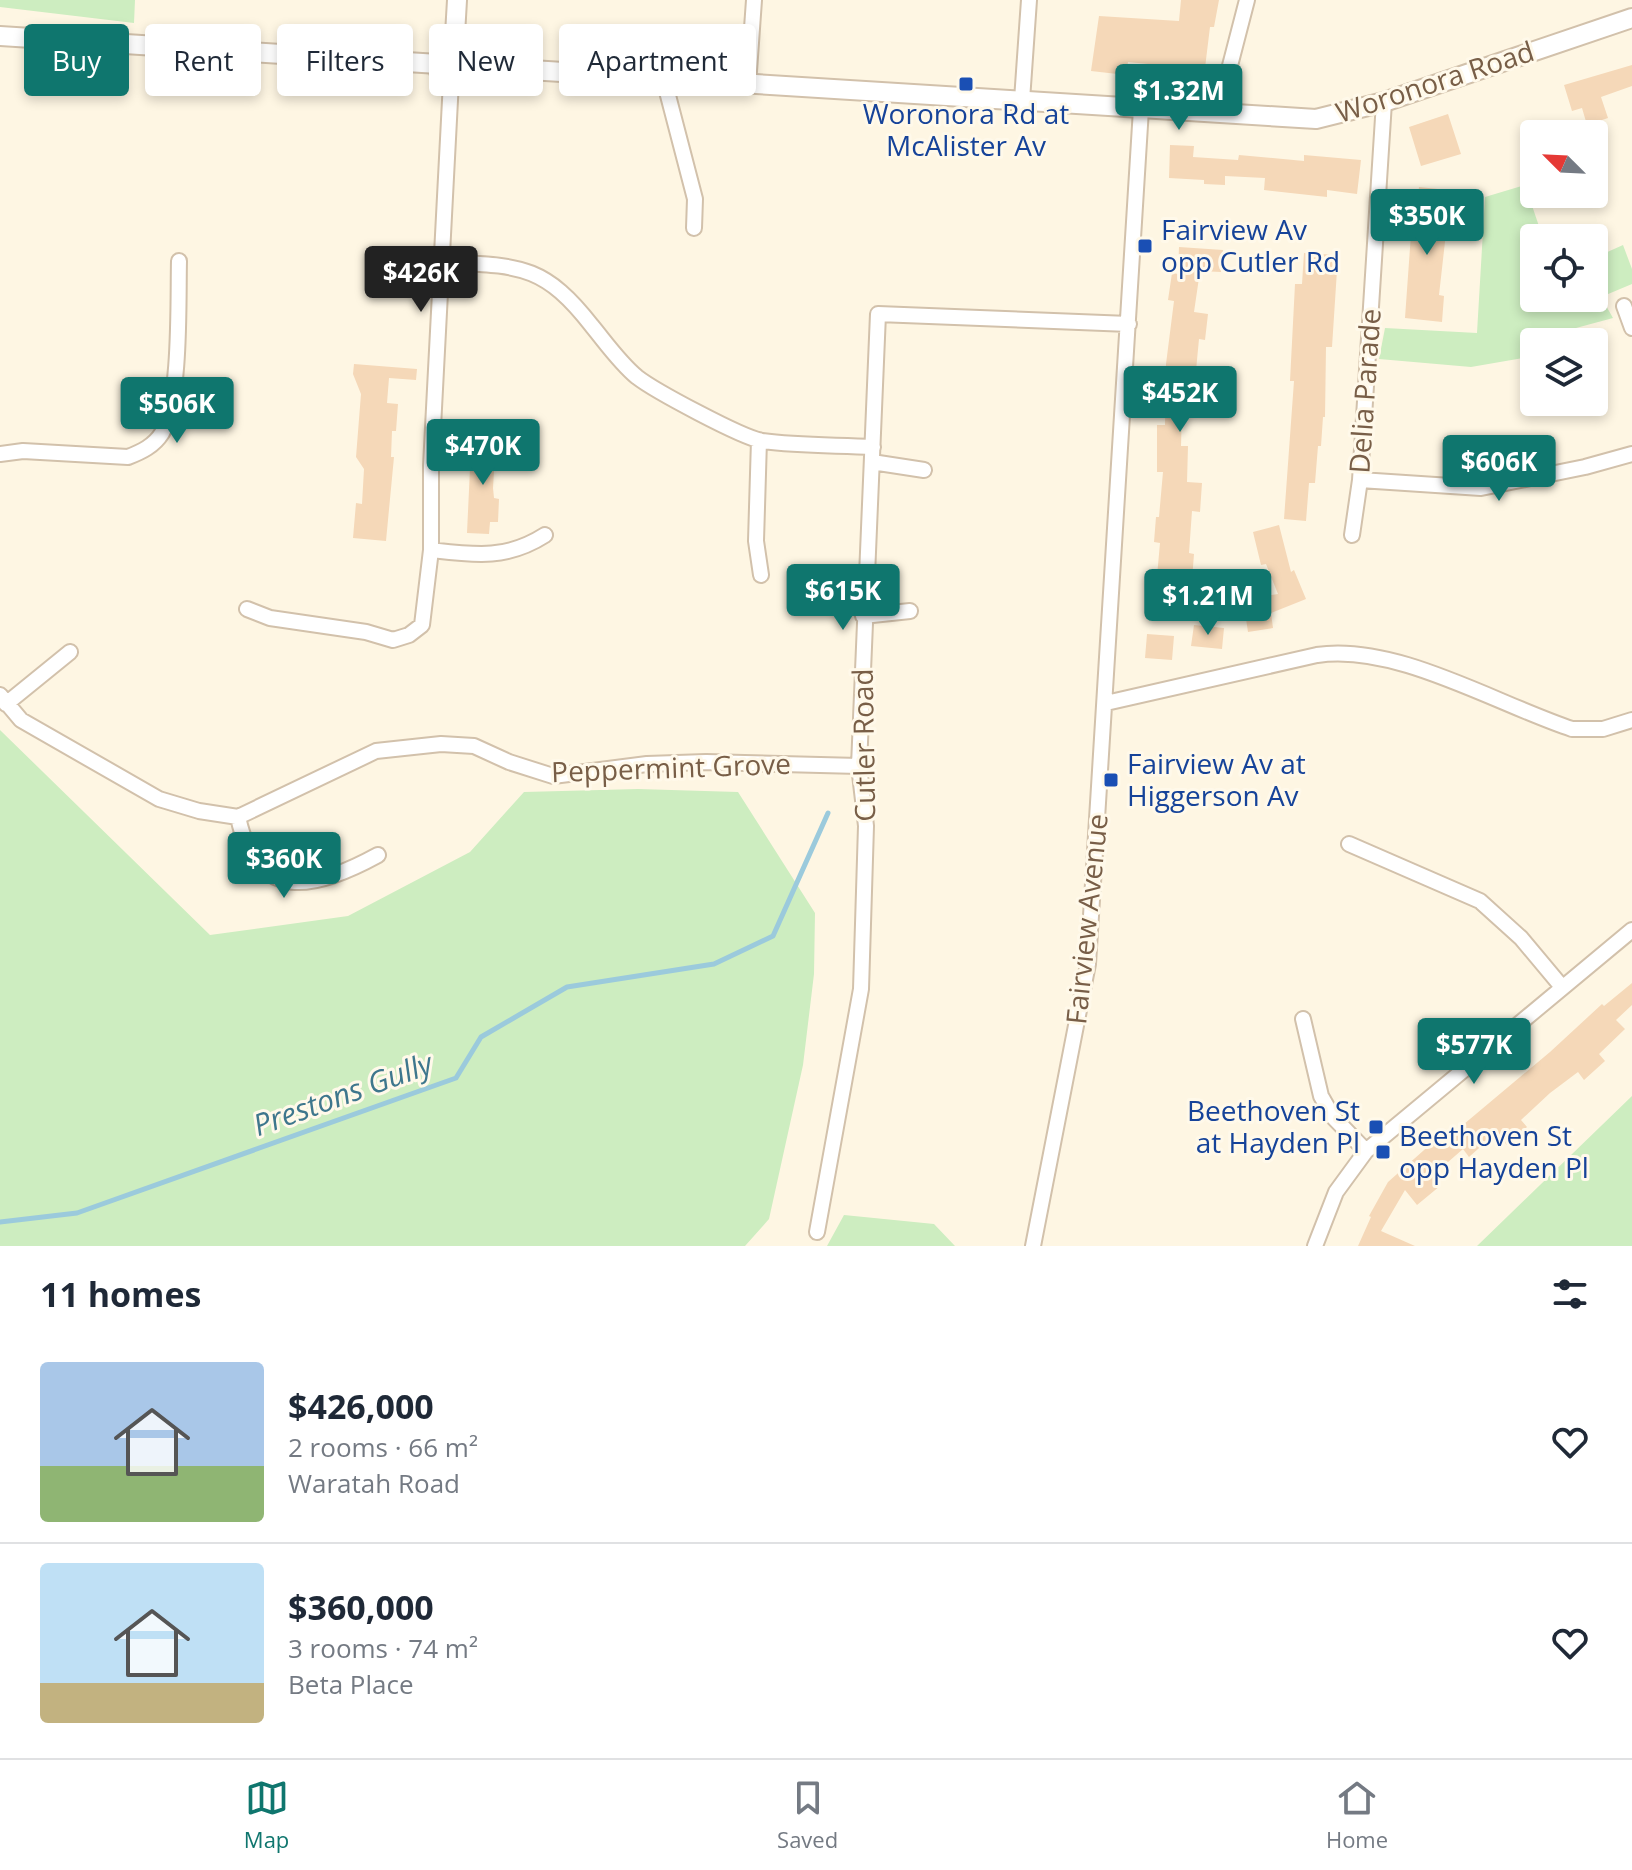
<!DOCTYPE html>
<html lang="en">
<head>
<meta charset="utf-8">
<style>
  :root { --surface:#fff; --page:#f6f6f7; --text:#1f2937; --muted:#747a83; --line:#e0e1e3; --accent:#0f766e }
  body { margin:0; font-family:"Open Sans",sans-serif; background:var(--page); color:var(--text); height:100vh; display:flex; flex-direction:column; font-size:30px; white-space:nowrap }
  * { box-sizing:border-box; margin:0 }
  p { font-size:26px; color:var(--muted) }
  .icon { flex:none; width:44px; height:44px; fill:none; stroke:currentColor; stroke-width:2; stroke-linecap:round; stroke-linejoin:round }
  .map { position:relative; height:1246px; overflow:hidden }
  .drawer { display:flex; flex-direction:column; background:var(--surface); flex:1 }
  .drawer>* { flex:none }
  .guide { position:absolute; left:24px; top:24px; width:800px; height:72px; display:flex; gap:16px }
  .needle { width:52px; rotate:294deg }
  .controls { position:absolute; left:1520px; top:120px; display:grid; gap:16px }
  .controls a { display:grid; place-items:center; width:88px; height:88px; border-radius:8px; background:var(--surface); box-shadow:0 4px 12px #0003; font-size:40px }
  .price { position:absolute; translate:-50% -68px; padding:0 18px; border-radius:8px; background:var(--accent); color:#fff; font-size:26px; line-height:52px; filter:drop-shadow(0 2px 4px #0008) }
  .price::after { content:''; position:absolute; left:50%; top:48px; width:24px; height:18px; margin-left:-12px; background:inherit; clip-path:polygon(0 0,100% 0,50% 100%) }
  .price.current { background:#222; color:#fff }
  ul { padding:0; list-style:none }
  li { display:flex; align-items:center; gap:24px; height:200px; padding:0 40px }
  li+li { border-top:2px solid var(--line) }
  li span { display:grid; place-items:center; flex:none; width:224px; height:160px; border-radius:8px; color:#555 }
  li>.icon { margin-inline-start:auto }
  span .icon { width:96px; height:96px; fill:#fffc; stroke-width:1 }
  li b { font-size:34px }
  h2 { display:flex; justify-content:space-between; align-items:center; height:96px; padding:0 40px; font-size:34px }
  .tag { padding:0 28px; border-radius:8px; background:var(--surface); box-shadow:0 4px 12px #0003; font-size:28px; line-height:72px }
  .tag.current { background:var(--accent); color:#fff }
  .tab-bar { display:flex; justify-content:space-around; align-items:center; height:112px; border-top:2px solid var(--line); background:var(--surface); font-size:22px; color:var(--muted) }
  .tab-bar a { display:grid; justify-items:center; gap:4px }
  .tab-bar .current { color:var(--accent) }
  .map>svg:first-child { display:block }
  .green { fill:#cdedc0 }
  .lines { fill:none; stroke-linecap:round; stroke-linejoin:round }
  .stream { stroke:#9bcadc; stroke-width:5 }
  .building { fill:#f5d8b8 }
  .minor-casing { stroke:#d2c1ab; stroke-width:18 }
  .tertiary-casing { stroke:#d2c1ab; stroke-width:22 }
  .minor { stroke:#fff; stroke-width:14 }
  .tertiary { stroke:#fff; stroke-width:18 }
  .transit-dot { fill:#1a4fb4; stroke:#fff9ea; stroke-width:3 }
  .labels { text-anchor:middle; stroke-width:6; stroke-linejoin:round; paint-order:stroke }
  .street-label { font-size:28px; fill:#785e47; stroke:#fff9ea }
  .transit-label { font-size:28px; fill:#164399; stroke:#fff9ea; text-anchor:start }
  .water-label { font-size:30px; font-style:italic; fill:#3e778d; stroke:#fff9ea }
</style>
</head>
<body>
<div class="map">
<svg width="1632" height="1246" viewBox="0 0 1632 1246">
  <rect width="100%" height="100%" fill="#fef6e3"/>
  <path class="green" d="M 0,0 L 135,0 L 134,23 L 0,7 Z
    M 1525,185 L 1543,238 L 1534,238 L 1534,298 L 1594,298 L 1594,258 L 1623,245 L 1632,269 L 1632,284 L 1601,297 L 1613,318 L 1539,338 L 1540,342 L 1534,342 L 1534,356 L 1471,367 L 1379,359 L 1385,328 L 1477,333 L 1485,197 Z
    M 0,730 L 210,935 L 348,916 L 470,852 L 524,792 L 638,789 L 738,792 L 815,913 L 814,974 L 803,1065 L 769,1219 L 745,1246 L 0,1246 Z
    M 1632,1096 L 1632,1246 L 1477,1246 Z
    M 844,1215 L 934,1224 L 955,1246 L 827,1246 Z"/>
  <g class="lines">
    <path class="stream" d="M 0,1222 L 77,1213 L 456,1078 L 481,1037 L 567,987 L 714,964 L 773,936 L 828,813"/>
  </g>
  <path class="building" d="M 1181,0 L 1219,0 L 1214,27 L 1210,27 L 1204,76 L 1172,72 L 1171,81 L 1157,79 L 1158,65 L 1128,62 L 1126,75 L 1091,71 L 1099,16 L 1179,21 Z
    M 1632,65 L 1632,86 L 1601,97 L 1608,118 L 1587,125 L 1582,108 L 1572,111 L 1564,85 Z
    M 1448,114 L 1461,154 L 1421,166 L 1409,127 Z
    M 1170,145 L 1194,146 L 1193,157 L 1238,160 L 1239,155 L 1304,161 L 1304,155 L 1361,160 L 1357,194 L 1327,190 L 1327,197 L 1264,190 L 1265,178 L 1225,176 L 1225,185 L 1204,184 L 1204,180 L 1169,178 Z
    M 1419,187 L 1447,190 L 1443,223 L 1447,224 L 1439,295 L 1444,296 L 1442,322 L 1405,318 L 1412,220 L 1415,221 Z
    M 1179,247 L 1223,250 L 1221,272 L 1200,271 L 1194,312 L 1208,314 L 1205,340 L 1199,339 L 1195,381 L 1208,381 L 1207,409 L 1182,409 L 1181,446 L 1188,446 L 1187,482 L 1202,483 L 1200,512 L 1192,511 L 1189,553 L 1194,554 L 1192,580 L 1186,580 L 1186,614 L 1146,613 L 1146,587 L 1156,587 L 1160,543 L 1154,542 L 1156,517 L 1159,517 L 1163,472 L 1157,472 L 1157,425 L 1165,425 L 1166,364 L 1174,301 L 1168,300 L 1172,273 L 1178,274 Z
    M 1304,253 L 1338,255 L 1332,347 L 1326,347 L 1325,417 L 1323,417 L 1321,446 L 1318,446 L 1315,483 L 1309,483 L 1306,521 L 1284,519 L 1294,381 L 1290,381 L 1295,284 L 1302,284 Z
    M 354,364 L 417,369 L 416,380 L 389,378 L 387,403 L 398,404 L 396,431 L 392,431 L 391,457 L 394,457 L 386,541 L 353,538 L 356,503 L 362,504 L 364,469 L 356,457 L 361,394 L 353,374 Z
    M 474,439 L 501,442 L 501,455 L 495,455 L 493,488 L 494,498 L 499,499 L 498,522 L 490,522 L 489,534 L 467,533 L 471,447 Z
    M 1279,525 L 1291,572 L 1294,570 L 1306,599 L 1271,613 L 1273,628 L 1248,632 L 1243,599 L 1278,594 L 1266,564 L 1261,565 L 1253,532 Z
    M 1194,625 L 1224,628 L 1222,649 L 1191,646 Z
    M 1147,634 L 1174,636 L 1172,660 L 1145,658 Z
    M 1632,983 L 1632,1005 L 1616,1020 L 1625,1029 L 1599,1054 L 1605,1061 L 1584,1080 L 1578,1072 L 1550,1093 L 1521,1120 L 1527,1127 L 1507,1145 L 1496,1133 L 1469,1157 L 1463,1149 L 1432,1176 L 1440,1186 L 1417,1205 L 1405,1190 L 1381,1231 L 1415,1246 L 1358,1246 L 1371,1217 L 1369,1216 L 1388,1182 L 1441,1135 L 1445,1140 L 1550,1052 L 1602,1004 L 1604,1006 Z"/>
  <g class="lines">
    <defs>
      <path id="minor" d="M 664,80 L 695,199 L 694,228
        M 748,85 L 754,0
        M 1022,100 L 1029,0
        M 1218,112 L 1247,0
        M 443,262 C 518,266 543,263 592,326 C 606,343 620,363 637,377 C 655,391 741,437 762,441 C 798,446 836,445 873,447
        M 1624,306 L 1632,328
        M 759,440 L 756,541 L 761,575
        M 0,454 L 23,451 L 128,457 C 141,452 154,446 162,433 C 181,399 178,302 179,261
        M 872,462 L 924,470
        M 1360,480 L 1481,488 L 1585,467 L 1632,454
        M 1352,535 L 1360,480 L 1384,102
        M 431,550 C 474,555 506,560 545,535
        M 247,609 L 270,618 L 366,632 L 393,640 L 409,635 L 422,625 L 431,550 L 431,466 L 451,81
        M 863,616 L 910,611
        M 0,695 L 21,720 L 159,799 L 199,811 L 238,817 L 376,751 L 441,744 L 474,746 L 509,762 L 553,776 L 647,764 L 706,762 L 859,766
        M 1106,703 L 1317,655 C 1396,643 1496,704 1572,729 L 1603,729 L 1632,720
        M 6,704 L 70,652
        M 238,817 C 257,905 316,889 378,855
        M 1349,844 L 1480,901 L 1521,938 L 1562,987
        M 1303,1019 L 1321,1096 L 1333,1117 L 1366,1151
        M 817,1232 L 861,989 L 866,826 L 859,766 L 878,314 L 1129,324
        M 1033,1246 L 1088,964 L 1141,109
        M 1315,1246 L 1336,1192 L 1366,1151 L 1632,930"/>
      <path id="tertiary" d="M 0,36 L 438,64
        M438 66a14 14 0 1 1 28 0a14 14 0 1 1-28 0Z
        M 454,52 L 457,0
        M 466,66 L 1316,119 L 1384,102 L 1632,18"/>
    </defs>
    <use href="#minor" class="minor-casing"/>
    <use href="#tertiary" class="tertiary-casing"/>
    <use href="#minor" class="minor"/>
    <use href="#tertiary" class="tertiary"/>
  </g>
  <g class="transit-dot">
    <rect x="958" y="76" width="16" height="16" rx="4"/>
    <rect x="1137" y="238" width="16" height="16" rx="4"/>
    <rect x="1103" y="772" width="16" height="16" rx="4"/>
    <rect x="1368" y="1119" width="16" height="16" rx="4"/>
    <rect x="1375" y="1144" width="16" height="16" rx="4"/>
  </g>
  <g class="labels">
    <g class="street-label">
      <text transform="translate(1435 82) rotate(-18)" y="10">Woronora Road</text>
      <text transform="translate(1365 391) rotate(-86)" y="10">Delia Parade</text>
      <text transform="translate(864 745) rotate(-91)" y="10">Cutler Road</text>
      <text transform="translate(671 768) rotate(-2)" y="10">Peppermint Grove</text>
      <text transform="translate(1087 919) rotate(-84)" y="10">Fairview Avenue</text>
    </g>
    <g class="transit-label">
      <text x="966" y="124" text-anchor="middle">Woronora Rd at<tspan x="966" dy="32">McAlister Av</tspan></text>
      <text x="1161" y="240">Fairview Av<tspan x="1161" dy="32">opp Cutler Rd</tspan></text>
      <text x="1127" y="774">Fairview Av at<tspan x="1127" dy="32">Higgerson Av</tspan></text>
      <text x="1360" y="1121" text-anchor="end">Beethoven St<tspan x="1360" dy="32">at Hayden Pl</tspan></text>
      <text x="1399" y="1146">Beethoven St<tspan x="1399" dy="32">opp Hayden Pl</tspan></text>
    </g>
    <g class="water-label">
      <text transform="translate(343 1095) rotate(-20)" y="10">Prestons Gully</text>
    </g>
  </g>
</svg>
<div class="controls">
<a><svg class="needle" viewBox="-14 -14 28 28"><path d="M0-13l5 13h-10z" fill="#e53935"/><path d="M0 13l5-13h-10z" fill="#747a83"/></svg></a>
<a><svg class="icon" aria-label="locate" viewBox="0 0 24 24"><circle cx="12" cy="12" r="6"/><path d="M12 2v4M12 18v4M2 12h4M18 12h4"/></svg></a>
<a><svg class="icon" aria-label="layers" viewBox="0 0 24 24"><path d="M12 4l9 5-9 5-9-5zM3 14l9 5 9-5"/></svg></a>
</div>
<b class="price" style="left:1179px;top:132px">$1.32M</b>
<b class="price" style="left:1427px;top:257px">$350K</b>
<b class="price current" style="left:421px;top:314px">$426K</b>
<b class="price" style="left:1180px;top:434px">$452K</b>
<b class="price" style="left:177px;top:445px">$506K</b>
<b class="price" style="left:483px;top:487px">$470K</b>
<b class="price" style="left:1499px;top:503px">$606K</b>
<b class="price" style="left:843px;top:632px">$615K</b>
<b class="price" style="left:1208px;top:637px">$1.21M</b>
<b class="price" style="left:284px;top:900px">$360K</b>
<b class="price" style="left:1474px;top:1086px">$577K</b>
<div class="guide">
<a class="tag current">Buy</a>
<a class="tag">Rent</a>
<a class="tag">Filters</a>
<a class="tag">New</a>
<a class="tag">Apartment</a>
</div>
</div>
<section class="drawer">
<h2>11 homes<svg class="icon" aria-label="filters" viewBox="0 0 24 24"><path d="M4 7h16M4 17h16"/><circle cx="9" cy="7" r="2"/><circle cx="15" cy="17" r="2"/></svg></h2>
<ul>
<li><span style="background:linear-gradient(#a9c7e8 65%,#8fb573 0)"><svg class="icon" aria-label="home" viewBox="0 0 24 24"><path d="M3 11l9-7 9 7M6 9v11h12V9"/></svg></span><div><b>$426,000</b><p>2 rooms · 66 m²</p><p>Waratah Road</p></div><svg class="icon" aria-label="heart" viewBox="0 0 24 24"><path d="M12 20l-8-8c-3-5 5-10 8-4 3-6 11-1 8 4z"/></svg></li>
<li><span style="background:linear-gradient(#bfe0f5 75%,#c2b280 0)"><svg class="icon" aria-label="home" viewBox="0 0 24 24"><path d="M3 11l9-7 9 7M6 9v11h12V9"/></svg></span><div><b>$360,000</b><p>3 rooms · 74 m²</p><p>Beta Place</p></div><svg class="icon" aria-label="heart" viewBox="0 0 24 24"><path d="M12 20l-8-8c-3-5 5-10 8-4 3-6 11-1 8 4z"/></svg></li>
</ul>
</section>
<nav class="tab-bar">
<a class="current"><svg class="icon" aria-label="map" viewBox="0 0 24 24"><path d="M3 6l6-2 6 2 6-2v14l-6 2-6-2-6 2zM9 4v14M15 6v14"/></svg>Map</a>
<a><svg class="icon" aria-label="saved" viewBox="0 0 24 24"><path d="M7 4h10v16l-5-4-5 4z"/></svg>Saved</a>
<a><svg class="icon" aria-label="home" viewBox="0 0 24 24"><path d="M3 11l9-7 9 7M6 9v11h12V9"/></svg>Home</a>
</nav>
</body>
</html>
